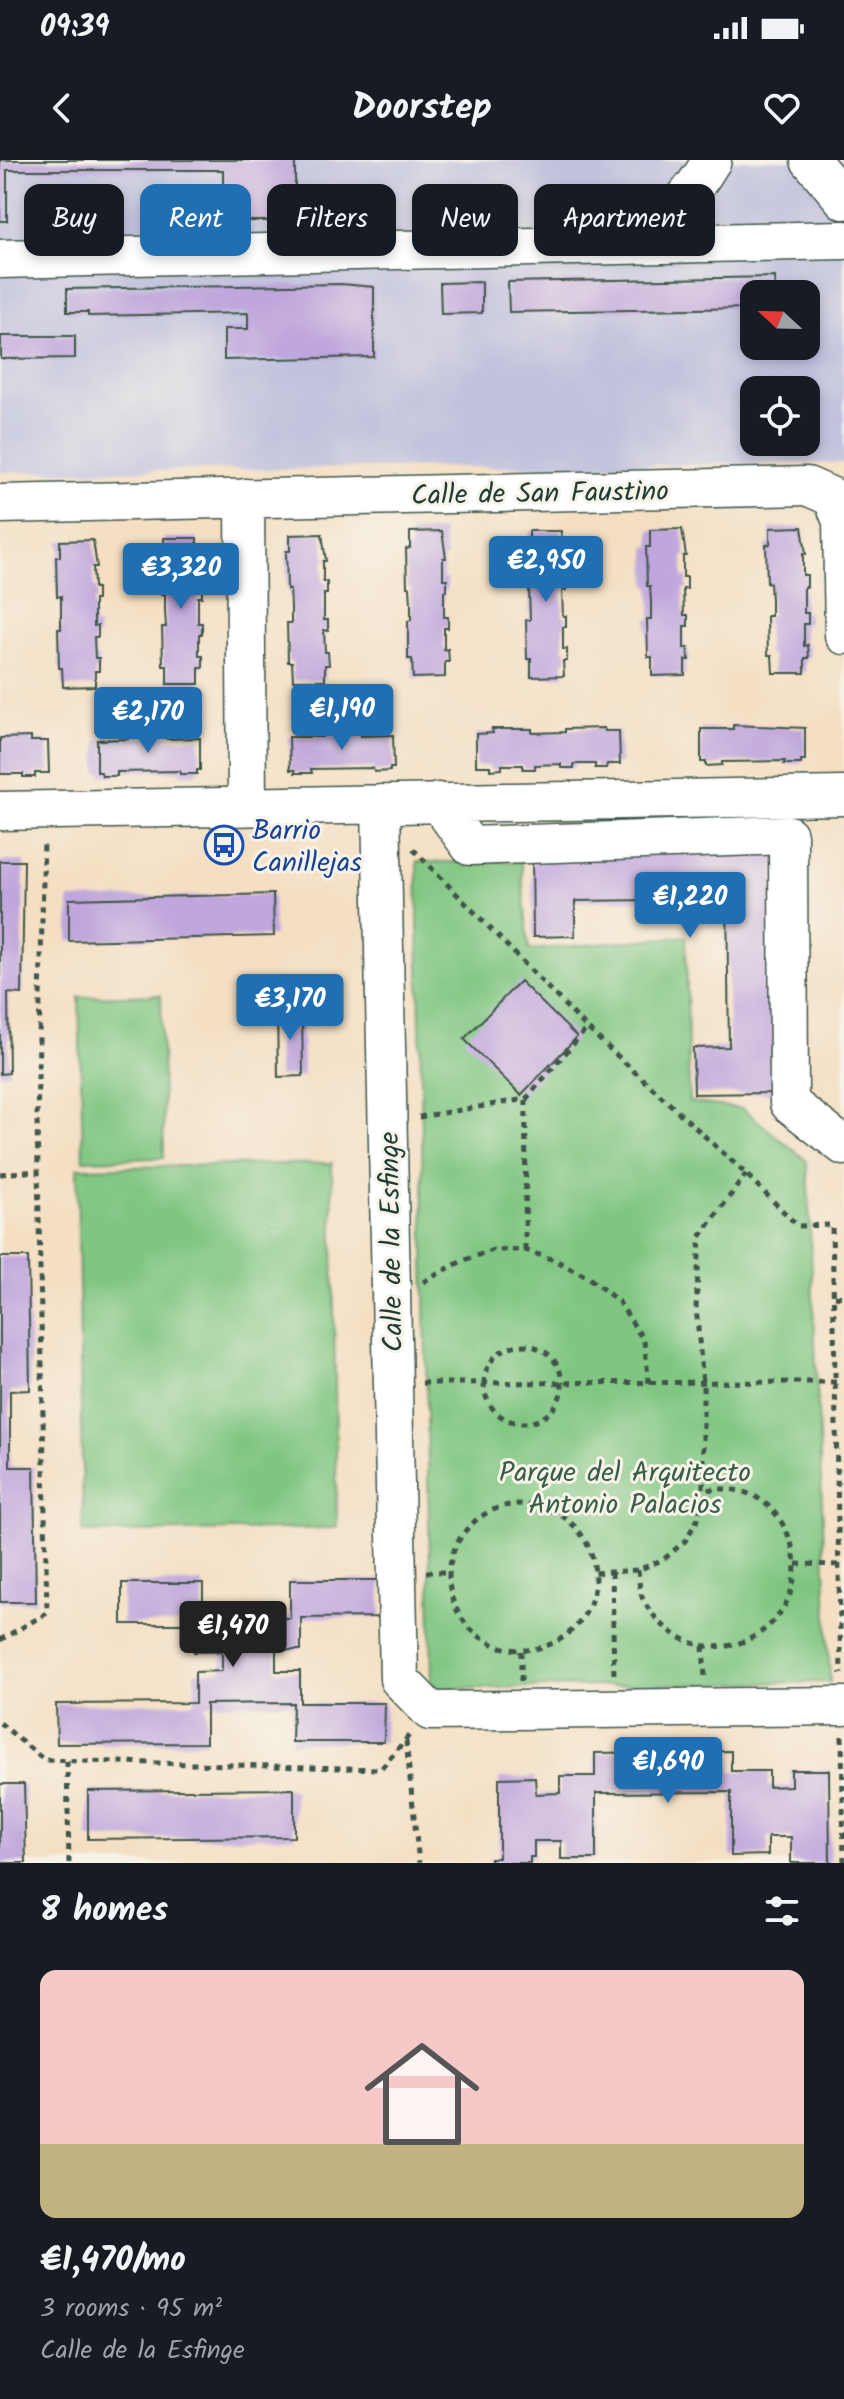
<!DOCTYPE html>
<html lang="en">
<head>
<meta charset="utf-8">
<style>
  :root { --surface:#171b24; --page:#242831; --text:#f1f3f6; --muted:#9ea1a6; --accent:#1f6fb2 }
  body { margin:0; font-family:Kalam,sans-serif; background:var(--page); color:var(--text); height:100vh; display:flex; flex-direction:column; font-size:30px; white-space:nowrap }
  * { box-sizing:border-box; margin:0 }
  p { font-size:26px; color:var(--muted) }
  .icon { flex:none; width:44px; height:44px; fill:none; stroke:currentColor; stroke-width:2; stroke-linecap:round; stroke-linejoin:round }
  .map { position:relative; height:1703px; overflow:hidden }
  .sheet { display:flex; flex-direction:column; background:var(--surface); flex:1 }
  .sheet>* { flex:none }
  .banner { position:absolute; left:24px; top:24px; width:796px; height:72px; display:flex; gap:16px }
  .needle { width:52px; rotate:292deg }
  .buttons { position:absolute; left:740px; top:120px; display:grid; gap:16px }
  .buttons a { display:grid; place-items:center; width:80px; height:80px; border-radius:16px; background:var(--surface); box-shadow:0 4px 12px #0003; font-size:40px }
  .price { position:absolute; translate:-50% -68px; padding:0 18px; border-radius:8px; background:var(--accent); color:#fff; font-size:26px; line-height:52px; filter:drop-shadow(0 2px 4px #0008) }
  .price::after { content:''; position:absolute; left:50%; top:48px; width:24px; height:18px; margin-left:-12px; background:inherit; clip-path:polygon(0 0,100% 0,50% 100%) }
  .price.active { background:#222; color:#fff }
  ul { padding:0; list-style:none }
  li { display:grid; align-content:center; gap:16px; height:424px; padding:0 40px }
  li span { display:grid; place-items:center; height:248px; border-radius:16px; color:#555 }
  li>.icon { margin-inline-start:auto }
  span .icon { width:144px; height:144px; fill:#fffc; stroke-width:1 }
  li b { font-size:34px }
  h2 { display:flex; justify-content:space-between; align-items:center; height:96px; padding:0 40px; font-size:34px }
  .chip { padding:0 28px; border-radius:16px; background:var(--surface); box-shadow:0 4px 12px #0003; font-size:28px; line-height:72px }
  .chip.active { background:var(--accent); color:#fff }
  .status { display:flex; justify-content:space-between; align-items:center; height:56px; padding:0 40px; background:var(--surface); direction:ltr }
  .status svg { height:22px; fill:currentColor }
  header { display:flex; justify-content:space-between; align-items:center; height:104px; padding:0 40px; background:var(--surface); font-size:36px; font-weight:600 }
  .map>svg:first-child { display:block }
  .industrial { fill:#c1c2dd; fill-rule:evenodd }
  .green { fill:#80c682; stroke:#50825b; stroke-width:2 }
  .building { fill:#bfa6dc }
  .lines { fill:none; stroke-linecap:round; stroke-linejoin:round }
  .minor-casing { stroke:#3f5549; stroke-width:41 }
  .path { stroke:#3f5549; stroke-width:5; stroke-dasharray:6 6; stroke-linecap:butt }
  .minor { stroke:#fff; stroke-width:38 }
  .labels { text-anchor:middle; stroke-width:6; stroke-linejoin:round; paint-order:stroke }
  .street-label { font-size:28px; fill:#1f3d34; stroke:#f7f3e8 }
  .transit-label { font-size:28px; fill:#164399; stroke:#f7f3e8; text-anchor:start }
  .park-label { font-size:28px; fill:#375f48; stroke:#f7f3e8 }
</style>
</head>
<body>
<div class="status"><b>09:39</b><svg viewBox="0 0 49 12"><path d="M0 12V9h3v3zM5 12V6h3v6zM10 12V3h3v9zM15 12V0h3v12zM26 1h20v11H26zM47 4h2v5h-2z"/></svg></div>
<header><svg class="icon" aria-label="back" viewBox="0 0 24 24"><path d="M15 5l-7 7 7 7"/></svg>Doorstep<svg class="icon" aria-label="heart" viewBox="0 0 24 24"><path d="M12 20l-8-8c-3-5 5-10 8-4 3-6 11-1 8 4z"/></svg></header>
<div class="map">
<svg width="844" height="1703" viewBox="0 0 844 1703">
  <rect width="100%" height="100%" fill="#f7f3e8"/>
  <filter id="ink" filterUnits="userSpaceOnUse"><feTurbulence type="fractalNoise" baseFrequency=".0125" numOctaves="2"/><feDisplacementMap in="SourceGraphic" scale="16" xChannelSelector="R" yChannelSelector="G"/><feConvolveMatrix kernelMatrix="1 2 1 2 8 2 1 2 1" color-interpolation-filters="sRGB"/></filter>
  <filter id="wash" filterUnits="userSpaceOnUse"><feTurbulence type="fractalNoise" baseFrequency=".006" numOctaves="4" result="noise"/><feDisplacementMap in="SourceGraphic" scale="32" xChannelSelector="R" yChannelSelector="G"/><feGaussianBlur stdDeviation="1.8" result="paint"/><feColorMatrix in="noise" values="0 0 0 0 0 0 0 0 0 0 0 0 0 0 0 0 0 1.4 0 .05"/><feComposite in="paint" operator="in"/></filter>
  <g filter="url(#wash)">
    <rect width="100%" height="100%" fill="#f4dfc3"/>
    <path class="industrial" d="M 0,0 L 844,0 L 844,303 L 0,312 ZM 754,134 L 806,134 L 806,186 L 754,186 ZM 754,230 L 806,230 L 806,282 L 754,282 Z"/>
    <path class="green" d="M 417,702 L 521,702 L 529,790 L 686,776 L 689,942 L 743,949 L 807,1001 L 830,1522 L 432,1529 Z
      M 161,835 L 164,998 L 83,1000 L 79,837 Z
      M 332,1003 L 337,1368 L 83,1373 L 77,1008 Z"/>
    <g id="blocks">
      <path class="building" d="M 0,0 L 295,0 L 295,61 L 223,61 L 223,10 L 7,10 L 7,61 L 0,61 Z
        M 775,117 L 775,134 L 754,134 L 754,148 L 509,152 L 508,122 Z
        M 482,122 L 482,153 L 441,154 L 440,123 Z
        M 341,124 L 374,127 L 374,197 L 224,200 L 224,169 L 248,169 L 248,153 L 88,156 L 88,152 L 67,152 L 67,129 Z
        M 1,176 L 75,176 L 75,198 L 1,199 Z
        M 802,367 L 806,394 L 803,394 L 803,415 L 807,415 L 807,427 L 804,427 L 804,453 L 808,453 L 808,464 L 804,464 L 804,486 L 808,485 L 809,498 L 805,498 L 805,513 L 773,513 L 772,495 L 768,495 L 767,456 L 771,456 L 771,440 L 770,423 L 767,423 L 766,385 L 770,384 L 770,368 Z
        M 682,369 L 686,396 L 683,396 L 683,417 L 687,417 L 687,429 L 683,429 L 684,455 L 688,455 L 688,466 L 684,466 L 684,488 L 688,488 L 689,500 L 685,500 L 685,515 L 652,516 L 652,497 L 648,497 L 647,459 L 651,459 L 651,442 L 650,426 L 647,426 L 646,387 L 650,387 L 650,370 Z
        M 442,371 L 446,398 L 443,398 L 443,419 L 447,419 L 447,431 L 444,431 L 444,457 L 448,457 L 448,468 L 444,468 L 444,490 L 448,489 L 449,502 L 445,502 L 445,517 L 413,518 L 412,499 L 408,499 L 408,461 L 411,460 L 411,444 L 410,427 L 407,427 L 406,389 L 410,388 L 410,372 Z
        M 529,371 L 561,371 L 561,385 L 564,385 L 565,397 L 561,397 L 562,418 L 566,418 L 566,430 L 562,431 L 563,456 L 566,456 L 566,467 L 563,467 L 563,489 L 567,489 L 567,501 L 563,501 L 564,516 L 531,517 L 531,499 L 527,499 L 526,460 L 530,460 L 529,427 L 525,427 L 525,388 L 529,388 Z
        M 322,374 L 326,401 L 323,401 L 323,422 L 327,422 L 327,434 L 324,434 L 324,460 L 328,460 L 328,471 L 324,470 L 325,492 L 328,492 L 329,505 L 325,505 L 325,520 L 293,520 L 292,502 L 288,502 L 287,463 L 291,463 L 291,447 L 290,430 L 287,430 L 286,391 L 290,391 L 290,375 Z
        M 164,378 L 197,378 L 197,392 L 200,392 L 201,404 L 197,405 L 198,425 L 202,425 L 202,437 L 198,437 L 198,463 L 202,463 L 202,474 L 199,474 L 199,496 L 203,496 L 203,508 L 199,508 L 199,524 L 167,524 L 167,506 L 163,506 L 162,467 L 166,467 L 165,451 L 165,434 L 161,434 L 160,395 L 164,395 Z
        M 93,380 L 97,407 L 93,407 L 94,428 L 97,428 L 97,440 L 94,440 L 94,466 L 98,465 L 98,477 L 94,477 L 95,498 L 99,498 L 99,511 L 95,511 L 95,526 L 63,527 L 62,508 L 59,508 L 58,469 L 61,469 L 61,436 L 57,437 L 56,397 L 60,397 L 60,381 Z
        M 733,565 L 805,568 L 805,600 L 801,600 L 801,604 L 784,604 L 785,601 L 722,602 L 722,605 L 706,606 L 706,602 L 701,602 L 701,569 L 733,569 Z
        M 604,568 L 605,571 L 619,571 L 620,604 L 607,604 L 606,608 L 595,608 L 595,604 L 574,604 L 574,608 L 561,608 L 561,604 L 535,605 L 535,609 L 523,609 L 523,605 L 502,605 L 502,609 L 490,610 L 490,606 L 476,606 L 476,574 L 493,573 L 492,569 L 532,569 L 532,573 L 565,572 L 565,569 Z
        M 322,572 L 361,572 L 361,576 L 393,575 L 394,608 L 390,608 L 390,611 L 374,612 L 373,608 L 311,609 L 312,613 L 295,613 L 295,610 L 290,610 L 289,577 L 322,577 Z
        M 168,575 L 167,579 L 200,578 L 200,610 L 197,610 L 197,614 L 180,614 L 180,611 L 117,612 L 117,616 L 102,616 L 101,612 L 97,612 L 97,580 L 128,579 L 128,576 Z
        M 31,577 L 31,581 L 48,581 L 49,613 L 35,613 L 35,617 L 23,617 L 23,614 L 0,614 L 0,578 Z
        M 774,692 L 777,933 L 694,934 L 693,888 L 729,887 L 727,739 L 575,741 L 575,776 L 533,777 L 532,695 Z
        M 0,701 L 24,701 L 22,834 L 8,833 L 9,913 L 0,914 Z
        M 273,734 L 274,776 L 69,781 L 69,739 Z
        M 520,821 L 577,877 L 521,935 L 464,879 Z
        M 277,848 L 302,848 L 303,916 L 278,917 Z
        M 0,1097 L 28,1097 L 30,1230 L 10,1231 L 10,1307 L 34,1307 L 36,1442 L 0,1442 Z
        M 290,1420 L 381,1420 L 381,1457 L 301,1458 L 301,1490 L 276,1490 L 276,1511 L 300,1511 L 300,1543 L 385,1543 L 384,1582 L 292,1582 L 293,1543 L 206,1544 L 206,1583 L 57,1584 L 56,1544 L 195,1543 L 195,1512 L 222,1511 L 222,1492 L 194,1492 L 194,1464 L 122,1464 L 122,1423 L 203,1423 L 203,1458 L 290,1458 Z
        M 731,1591 L 731,1611 L 769,1611 L 769,1627 L 791,1626 L 791,1610 L 829,1610 L 830,1703 L 791,1703 L 791,1677 L 768,1677 L 768,1695 L 731,1696 L 731,1632 L 596,1633 L 596,1699 L 561,1699 L 561,1681 L 534,1681 L 534,1697 L 530,1697 L 530,1703 L 490,1703 L 490,1698 L 499,1698 L 499,1618 L 535,1617 L 536,1634 L 560,1633 L 560,1616 L 595,1616 L 595,1593 Z
        M 0,1624 L 24,1624 L 26,1703 L 0,1703 Z
        M 294,1629 L 294,1677 L 88,1679 L 88,1631 Z"/>
    </g>
  </g>
  <g filter="url(#ink)">
    <use href="#blocks" fill-opacity="0" stroke="#3f5549" stroke-width="2"/>
    <g class="lines">
      <defs>
        <path id="minor" d="M 810,0 L 844,40
          M 623,84 C 663,68 690,37 712,0
          M 0,99 L 844,80
          M 245,338 L 247,646
          M 0,344 L 807,326 L 832,337 L 842,361 L 844,475
          M 438,642 L 470,686 L 788,675 L 789,943 L 844,986
          M 381,644 L 399,1519 L 430,1551 L 844,1546
          M 0,651 L 844,636"/>
      </defs>
      <use href="#minor" class="minor-casing"/>
      <path class="path" d="M 413,689 L 587,868 L 746,1014 L 798,1066 L 832,1065 L 841,1514
        M 419,957 L 526,939 L 587,868
        M 0,1014 L 38,1011
        M 525,1090 L 526,939
        M 423,1122 L 462,1101 L 493,1090 L 525,1090 L 557,1101 L 589,1118 L 619,1142 L 644,1181 L 649,1224
        M 835,1136 L 844,1137
        M484 1224a39 39 0 1 1 78 0a39 39 0 1 1-78 0Z
        M 422,1223 L 837,1222
        M449 1417a73 73 0 1 1 146 0a73 73 0 1 1-146 0Z
        M 796,1404 L 844,1405
        M 638,1410 C 639,1417 639,1426 641,1434 C 645,1447 656,1459 666,1468 C 737,1525 829,1441 782,1363 C 763,1332 736,1326 703,1330
        M 426,1412 L 449,1412
        M 612,1412 L 614,1519
        M 595,1413 L 638,1410 L 664,1399 L 685,1381 L 699,1357 L 703,1330 L 703,1224 L 696,1147 L 700,1077 L 746,1014
        M 0,1480 L 47,1453 L 37,959 L 44,680
        M 703,1486 L 705,1517
        M 521,1521 L 521,1490
        M 0,1563 L 44,1600 L 381,1609 L 411,1573
        M 842,1576 L 844,1703
        M 406,1581 L 419,1703
        M 67,1601 L 69,1703"/>
      <use href="#minor" class="minor"/>
    </g>
  </g>
  <defs>
    <symbol id="bus-ring" viewBox="-11 -11 22 22"><circle r="9.5" fill="#f7f3e8" stroke="#1a4fb4" stroke-width="1.5"/><path d="M-5-6H5V4H4V6H2V4H-2V6H-4V4H-5ZM-3.5-4V0h7V-4ZM-3.5 1.2v1.5H-2V1.2ZM2 1.2v1.5H3.5V1.2Z" fill="#1a4fb4"/></symbol>
  </defs>
  <g fill-rule="evenodd">
    <use href="#bus-ring" x="202" y="663" width="44" height="44"/>
  </g>
  <g class="labels">
    <g class="street-label">
      <text transform="translate(540 332) rotate(-1)" y="10">Calle de San Faustino</text>
      <text transform="translate(390 1082) rotate(-91)" y="10">Calle de la Esfinge</text>
    </g>
    <g class="transit-label">
      <text x="252" y="679">Barrio<tspan x="252" dy="32">Canillejas</tspan></text>
    </g>
    <g class="park-label">
      <text x="625" y="1321">Parque del Arquitecto<tspan x="625" dy="32">Antonio Palacios</tspan></text>
    </g>
  </g>
</svg>
<div class="buttons">
<a><svg class="needle" viewBox="-14 -14 28 28"><path d="M0-13l5 13h-10z" fill="#e53935"/><path d="M0 13l5-13h-10z" fill="#9ea1a6"/></svg></a>
<a><svg class="icon" aria-label="locate" viewBox="0 0 24 24"><circle cx="12" cy="12" r="6"/><path d="M12 2v4M12 18v4M2 12h4M18 12h4"/></svg></a>
</div>
<b class="price" style="left:546px;top:444px">€2,950</b>
<b class="price" style="left:181px;top:451px">€3,320</b>
<b class="price" style="left:342px;top:592px">€1,190</b>
<b class="price" style="left:148px;top:595px">€2,170</b>
<b class="price" style="left:690px;top:780px">€1,220</b>
<b class="price" style="left:290px;top:882px">€3,170</b>
<b class="price active" style="left:233px;top:1509px">€1,470</b>
<b class="price" style="left:668px;top:1645px">€1,690</b>
<div class="banner">
<a class="chip">Buy</a>
<a class="chip active">Rent</a>
<a class="chip">Filters</a>
<a class="chip">New</a>
<a class="chip">Apartment</a>
</div>
</div>
<section class="sheet">
<h2>8 homes<svg class="icon" aria-label="filters" viewBox="0 0 24 24"><path d="M4 7h16M4 17h16"/><circle cx="9" cy="7" r="2"/><circle cx="15" cy="17" r="2"/></svg></h2>
<ul>
<li><span style="background:linear-gradient(#f6c9c9 70%,#c2b280 0)"><svg class="icon" aria-label="home" viewBox="0 0 24 24"><path d="M3 11l9-7 9 7M6 9v11h12V9"/></svg></span><div><b>€1,470/mo</b><p>3 rooms · 95 m²</p><p>Calle de la Esfinge</p></div></li>
</ul>
</section>
</body>
</html>
